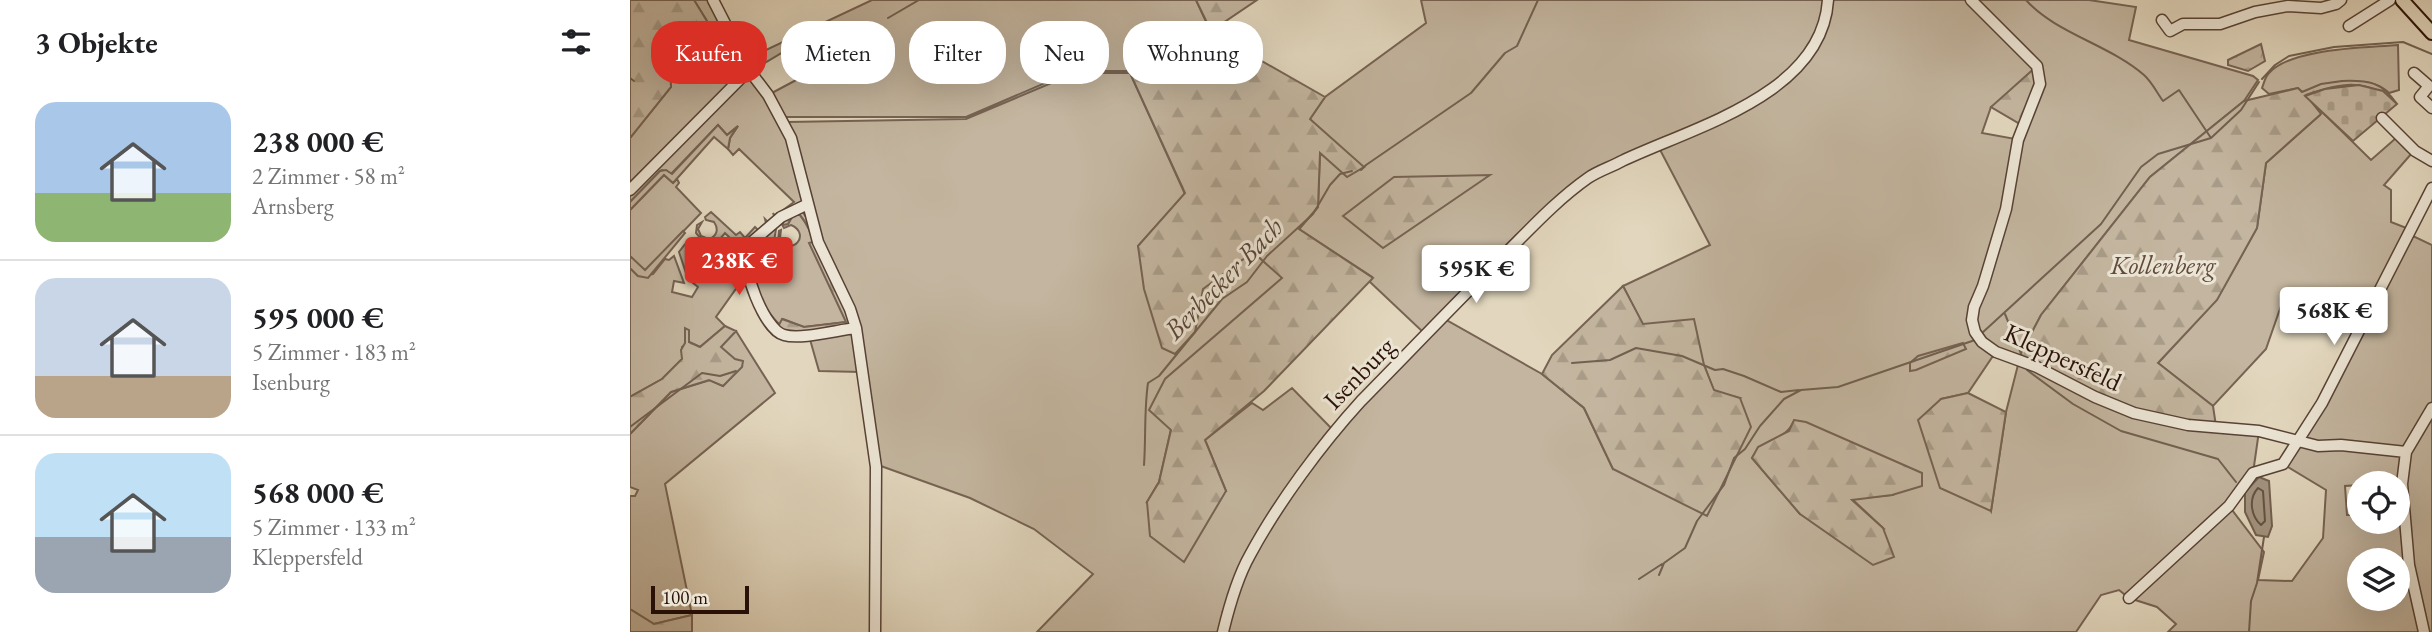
<!DOCTYPE html>
<html lang="de">
<head>
<meta charset="utf-8">
<style>
  :root { --surface:#fff; --page:#f2f2f2; --text:#202124; --muted:#757577; --line:#e0e0e0; --accent:#d93025 }
  body { margin:0; font-family:"EB Garamond",serif; background:var(--page); color:var(--text); height:100vh; display:flex; flex-direction:column; font-size:26px; white-space:nowrap }
  * { box-sizing:border-box; margin:0 }
  p { font-size:23px; color:var(--muted) }
  .icon { flex:none; width:38px; height:38px; fill:none; stroke:currentColor; stroke-width:2; stroke-linecap:round; stroke-linejoin:round }
  .map { position:relative; flex:1; overflow:hidden }
  .panel { display:flex; flex-direction:column; background:var(--surface); width:630px }
  .panel>* { flex:none }
  .top-card { position:absolute; left:21px; top:21px; width:665px; height:63px; display:flex; gap:14px }
  .buttons { position:absolute; left:1717px; top:471px; display:grid; gap:14px }
  .buttons a { display:grid; place-items:center; width:63px; height:63px; border-radius:50%; background:var(--surface); box-shadow:0 7px 28px #0002; font-size:35px }
  .scale { position:absolute; left:21px; bottom:18px; width:98px; box-sizing:border-box; padding-left:7px; border:4px solid #291107; border-top:0; font-size:19px; line-height:24px; white-space:nowrap; color:#291107; -webkit-text-stroke:5px #ece5d5; paint-order:stroke }
  .price { position:absolute; translate:-50% -60px; padding:0 16px; border-radius:7px; background:#fff; color:#222; font-size:23px; line-height:46px; filter:drop-shadow(0 2px 4px #0008) }
  .price::after { content:''; position:absolute; left:50%; top:42px; width:21px; height:16px; margin-left:-10px; background:inherit; clip-path:polygon(0 0,100% 0,50% 100%) }
  .price.selected { background:var(--accent); color:#fff }
  ul { padding:0; list-style:none }
  li { display:flex; align-items:center; gap:21px; height:175px; padding:0 35px }
  li+li { border-top:2px solid var(--line) }
  li span { display:grid; place-items:center; flex:none; width:196px; height:140px; border-radius:21px; color:#555 }
  li>.icon { margin-inline-start:auto }
  span .icon { width:84px; height:84px; fill:#fffc; stroke-width:1 }
  li b { font-size:30px }
  h2 { display:flex; justify-content:space-between; align-items:center; height:84px; padding:0 35px; font-size:30px }
  .pill { padding:0 24px; border-radius:28px; background:var(--surface); box-shadow:0 7px 28px #0002; font-size:24px; line-height:63px }
  .pill.selected { background:var(--accent); color:#fff }
  main { display:flex; flex:1; min-height:0 }
  .map>svg:first-child { display:block }
  .green { fill:#c3b59f; stroke:#766353; stroke-width:2; fill-rule:evenodd }
  .forest { fill:url(#forest-firs); stroke:#766353; stroke-width:2 }
  .cemetery { fill:url(#cemetery-stones); stroke:#766353; stroke-width:2 }
  .park { fill:url(#park-crowns); stroke:#766353; stroke-width:2 }
  .water { fill:#a39480; stroke:#726050; stroke-width:2 }
  .lines { fill:none; stroke-linecap:round; stroke-linejoin:round }
  .shore { stroke:#665244; stroke-width:2 }
  .stream { stroke:#726050; stroke-width:2 }
  .minor-casing { stroke:#574235; stroke-width:13 }
  .major-casing { stroke:#291107; stroke-width:16 }
  .minor { stroke:#ece5d5; stroke-width:10 }
  .major { stroke:#e2d7be; stroke-width:12 }
  .labels { text-anchor:middle; stroke-width:6; stroke-linejoin:round; paint-order:stroke }
  .park-label { font-size:26px; font-style:italic; fill:#5f4a3c; stroke:#ece5d5 }
  .street-label { font-size:26px; fill:#291107; stroke:#ece5d5 }
  .water-label { font-size:28px; font-style:italic; fill:#5a4537; stroke:#ece5d5 }
</style>
</head>
<body>
<main>
<section class="panel">
<h2>3 Objekte<svg class="icon" aria-label="filters" viewBox="0 0 24 24"><path d="M4 7h16M4 17h16"/><circle cx="9" cy="7" r="2"/><circle cx="15" cy="17" r="2"/></svg></h2>
<ul>
<li><span style="background:linear-gradient(#a9c7e8 65%,#8fb573 0)"><svg class="icon" aria-label="home" viewBox="0 0 24 24"><path d="M3 11l9-7 9 7M6 9v11h12V9"/></svg></span><div><b>238 000 €</b><p>2 Zimmer · 58 m²</p><p>Arnsberg</p></div></li>
<li><span style="background:linear-gradient(#c9d6e8 70%,#b9a48a 0)"><svg class="icon" aria-label="home" viewBox="0 0 24 24"><path d="M3 11l9-7 9 7M6 9v11h12V9"/></svg></span><div><b>595 000 €</b><p>5 Zimmer · 183 m²</p><p>Isenburg</p></div></li>
<li><span style="background:linear-gradient(#bfe0f5 60%,#9aa5b1 0)"><svg class="icon" aria-label="home" viewBox="0 0 24 24"><path d="M3 11l9-7 9 7M6 9v11h12V9"/></svg></span><div><b>568 000 €</b><p>5 Zimmer · 133 m²</p><p>Kleppersfeld</p></div></li>
</ul>
</section>
<div class="map">
<svg width="1802" height="632" viewBox="0 0 1802 632">
  <defs>
    <pattern id="forest-firs" width="22" height="20" patternUnits="userSpaceOnUse" patternTransform="scale(1.75)"><rect width="22" height="20" fill="#c3b59f"/><path d="M5 1l3.5 6h-7zM16 11l3.5 6h-7z" fill="#a89b87"/></pattern>
    <pattern id="cemetery-stones" width="16" height="16" patternUnits="userSpaceOnUse" patternTransform="scale(1.75)"><rect width="16" height="16" fill="#c3b59f"/><path d="M2 7V4a2 2 0 0 1 4 0v3zM10 15v-3a2 2 0 0 1 4 0v3z" fill="#a89b87"/></pattern>
    <pattern id="park-crowns" width="20" height="18" patternUnits="userSpaceOnUse" patternTransform="scale(1.75)"><rect width="20" height="18" fill="#c3b59f"/><path d="M2 6a3 3 0 1 1 6 0M12 15a3 3 0 1 1 6 0" fill="none" stroke="#a89b87"/></pattern>
  </defs>
  <rect width="100%" height="100%" fill="#e2d7be"/>
  <filter id="stains"><feTurbulence type="fractalNoise" baseFrequency=".00286" numOctaves="4"/><feColorMatrix values="0 0 0 0 .2 0 0 0 0 .09 0 0 0 0 .02 0 0 0 .5 -.17"/></filter>
  <radialGradient id="worn" r=".72"><stop offset=".6" stop-color="#630" stop-opacity="0"/><stop offset="1" stop-color="#630" stop-opacity=".3"/></radialGradient>
  <path class="green" d="M 64,0 L 80,0 L 96,30 L 73,45 L 92,51 L 112,61 L 113,70 L 0,188 L 0,138 L 41,87 L 39,54 C 53,44 65,33 80,26 Z
    M 242,0 L 566,0 L 580,30 L 602,44 L 498,71 L 443,71 L 336,117 L 154,117 L 140,94 L 170,78 L 155,51 L 123,70 L 117,59 Z
    M 791,0 L 1459,0 L 1506,7 L 1499,40 L 1623,76 L 1628,80 L 1614,101 L 1520,177 L 1411,315 L 1391,353 L 1504,413 L 1629,431 L 1623,473 L 1599,506 L 1634,552 L 1628,580 L 1662,581 L 1693,538 L 1696,490 L 1653,464 L 1781,235 L 1802,245 L 1802,402 L 1771,455 L 1768,483 L 1729,483 L 1729,485 L 1715,486 L 1717,515 L 1729,515 L 1729,522 L 1768,522 L 1768,512 L 1773,512 L 1791,632 L 1538,632 L 1546,624 L 1527,607 L 1499,598 L 1489,590 L 1471,595 L 1446,632 L 596,632 L 597,614 L 592,611 L 594,613 L 589,632 L 407,632 L 463,574 L 404,529 L 340,498 L 248,465 L 229,329 L 196,255 L 157,122 L 336,119 L 445,73 L 500,73 L 555,194 L 508,246 L 545,353 L 565,332 L 572,289 L 623,252 L 653,278 L 605,320 L 541,429 L 529,482 L 517,502 L 596,491 L 575,440 L 622,403 L 633,410 L 662,388 L 702,429 L 793,332 L 740,282 L 742,277 L 669,229 L 688,207 L 690,153 L 680,119 L 695,97 L 796,23 ZM 1410,84 L 1385,139 L 1352,133 L 1361,107 ZM 1027,144 L 1080,245 L 993,286 L 1012,324 L 1074,365 L 1084,391 L 1110,398 L 983,469 L 954,408 L 912,374 L 813,318 L 960,177 ZM 1365,353 L 1389,361 L 1376,412 L 1361,511 L 1311,399 L 1338,393 ZM 1164,421 L 1262,495 L 1222,499 L 1253,528 L 1170,514 L 1122,458 C 1135,435 1154,443 1164,421 ZM 1729,560 L 1768,560 L 1768,598 L 1729,598 Z
    M 1768,45 L 1769,90 L 1759,93 C 1737,71 1698,87 1672,92 L 1668,88 L 1639,94 L 1632,88 C 1634,83 1635,77 1639,73 C 1662,48 1734,48 1768,45 Z
    M 121,77 L 127,84 L 158,139 L 173,200 L 170,203 L 145,218 L 143,213 L 145,216 L 164,202 L 109,149 L 103,155 L 98,149 L 100,138 L 108,126 L 97,135 L 88,125 L 41,174 L 32,170 L 30,171 L 0,202 L 0,194 L 114,78 Z
    M 1685,105 L 1741,160 L 1766,138 L 1782,153 L 1754,185 L 1761,190 L 1761,222 L 1779,229 L 1730,327 L 1651,306 L 1636,349 L 1583,406 L 1528,363 L 1587,299 L 1627,228 L 1636,163 L 1690,115 Z
    M 34,175 L 43,183 L 47,179 L 49,183 L 46,187 L 71,213 L 15,271 L 0,256 L 0,210 Z
    M 167,210 L 177,213 L 186,242 L 180,223 L 172,211 L 167,211 L 153,218 L 153,224 L 158,224 L 163,215 L 170,215 C 176,223 182,233 183,242 L 180,244 L 217,322 L 174,327 L 153,319 L 150,325 C 135,311 109,272 118,250 C 122,240 134,233 142,226 L 146,229 L 143,247 L 149,249 L 150,247 L 148,243 L 149,231 L 151,230 L 150,238 C 161,258 182,234 161,225 L 154,228 L 150,221 L 151,220 Z
    M 81,212 L 106,235 L 110,232 L 115,238 L 125,227 L 128,230 L 136,223 L 135,219 L 138,222 L 111,250 L 98,253 L 88,248 L 93,241 L 98,245 L 102,240 L 95,233 L 84,246 L 71,239 L 66,233 L 67,225 L 72,222 L 68,229 L 71,236 L 79,239 C 87,236 89,229 84,222 L 76,220 L 75,217 Z
    M 59,239 L 86,257 L 111,258 L 114,270 L 99,280 L 110,283 L 86,317 L 95,326 L 70,347 L 59,342 L 52,347 L 52,359 L 32,379 L 0,397 L 0,268 L 8,276 L 23,274 L 35,259 L 39,260 L 44,256 L 54,283 L 44,281 L 42,292 L 62,297 L 68,287 L 58,279 L 49,252 Z
    M 106,331 L 145,393 L 35,484 L 62,615 L 24,624 L 0,609 L 0,496 L 5,496 L 8,490 L 0,487 L 0,434 L 41,392 L 80,380 L 93,386 L 112,366 L 90,347 Z
    M 223,332 L 230,372 L 189,371 L 179,336 Z
    M 1802,416 L 1802,632 L 1797,632 L 1782,563 L 1776,483 L 1779,455 Z"/>
  <path class="forest" d="M 0,0 L 64,0 L 80,26 L 68,31 L 39,54 L 41,87 L 0,138 Z
    M 566,0 L 627,0 L 581,31 Z
    M 602,44 L 695,97 L 680,119 L 734,167 L 717,177 L 690,153 L 688,207 L 669,229 L 743,278 L 634,391 L 575,440 L 596,491 L 554,562 L 520,536 L 517,502 L 529,482 L 541,430 L 519,410 L 535,379 L 652,278 L 623,252 L 573,289 L 565,332 L 545,354 L 532,348 L 514,289 L 508,246 L 555,193 L 500,73 Z
    M 1407,66 L 1410,84 L 1390,124 L 1361,107 Z
    M 1712,81 C 1739,80 1752,82 1767,104 C 1738,77 1710,83 1676,95 L 1691,114 L 1636,163 L 1627,228 L 1587,300 L 1528,363 L 1583,406 L 1586,426 L 1504,413 L 1389,361 L 1391,353 L 1411,315 L 1520,177 L 1614,101 L 1668,88 L 1672,92 L 1691,84 Z
    M 88,125 L 97,135 L 108,126 L 100,138 L 98,149 L 84,137 L 43,183 L 34,175 L 0,210 L 0,202 L 30,171 L 36,170 L 42,174 Z
    M 860,175 L 753,248 L 713,216 L 764,177 Z
    M 168,211 L 172,211 L 180,223 L 191,256 L 220,317 L 221,323 L 218,327 C 200,329 160,341 146,328 C 140,322 136,312 132,304 L 149,325 L 152,319 L 174,327 L 216,322 L 179,243 L 183,242 C 182,233 176,222 170,215 L 163,215 L 158,224 L 153,225 L 153,219 Z
    M 53,231 L 55,233 L 18,278 L 8,276 L 0,268 L 0,256 L 15,270 Z
    M 993,286 L 1013,324 L 1064,319 L 1074,365 L 1084,390 L 1110,398 L 1121,427 L 1077,516 L 983,469 L 954,408 L 912,374 L 922,355 Z
    M 95,326 L 106,331 L 91,347 L 105,359 L 113,361 L 112,367 L 93,386 L 79,380 L 41,392 L 0,434 L 0,397 L 32,379 L 52,359 L 51,350 L 55,343 L 55,328 L 59,330 L 59,342 L 70,347 Z
    M 1333,343 L 1336,349 L 1286,370 L 1280,371 L 1280,363 L 1288,356 Z
    M 1338,393 L 1376,412 L 1361,511 L 1310,488 L 1288,420 L 1311,399 Z
    M 1164,420 L 1176,422 L 1292,473 L 1292,486 L 1262,495 L 1222,500 L 1253,528 L 1264,557 L 1243,565 L 1170,514 L 1122,458 L 1128,447 L 1159,431 Z
    M 0,609 L 24,624 L 62,615 L 62,632 L 0,632 Z"/>
  <path class="cemetery" d="M 1729,85 L 1753,91 L 1767,104 L 1723,141 L 1675,96 L 1695,89 Z"/>
  <path class="park" d="M 1631,44 L 1635,61 L 1618,71 L 1598,65 L 1598,60 Z"/>
  <path class="water" d="M 1629,477 L 1639,481 L 1642,526 L 1638,537 L 1626,535 L 1615,512 L 1615,492 Z"/>
  <g class="lines">
    <path class="shore" d="M 1628,488 L 1633,491 L 1635,521 L 1631,525 C 1621,516 1618,499 1628,488 Z"/>
    <path class="stream" d="M 1396,0 C 1425,33 1480,45 1514,75 C 1522,82 1527,93 1533,101 L 1549,90 L 1581,138
      M 258,18 L 289,0
      M 0,78 L 4,81
      M 1632,79 L 1645,65 L 1659,56 L 1704,47 L 1773,42 L 1802,54
      M 731,170 L 736,165 L 841,93 L 875,53 L 887,46 L 908,0
      M 1375,314 L 1392,356
      M 1352,333 L 1471,224 L 1511,167 L 1528,154 L 1581,138 L 1611,110 L 1629,82
      M 942,363 L 980,360 L 1006,348 L 1052,356 L 1085,370 L 1093,369 L 1114,376 L 1151,392 L 1169,390
      M 1397,370 L 1443,404 L 1491,431 L 1588,459 L 1606,482
      M 0,427 L 72,373 L 90,376 L 106,371
      M 514,465 C 516,437 514,410 518,383 L 529,376 L 592,299 L 617,282 L 637,256 L 683,214 L 700,185 L 710,174 L 722,171
      M 1029,575 L 1034,563 L 1055,548 L 1067,521 L 1094,485 L 1104,458 L 1115,449 L 1130,426 L 1154,399 L 1171,390 L 1208,387 L 1345,340
      M 1009,579 L 1032,564
      M 1619,632 L 1621,601 L 1627,583 L 1634,537"/>
    <defs>
      <path id="minor" d="M 83,0 L 119,70 L 138,95 L 161,138 L 188,242 L 220,309 L 226,328 L 246,467 L 245,632
        M 1341,0 L 1407,66 L 1410,84 L 1388,140 L 1376,209 L 1353,286 L 1344,307 L 1342,320 L 1345,332 L 1352,342 L 1366,352 L 1407,367 L 1465,397 L 1504,413 L 1558,425 L 1629,431 L 1688,446 L 1711,445 L 1776,452
        M 1532,20 L 1540,31 L 1553,24 L 1590,24 L 1625,12 L 1658,6 L 1691,8 L 1706,4 L 1711,0
        M 1719,26 L 1760,0
        M 1784,73 L 1799,86 L 1790,97 L 1802,108
        M 1752,118 L 1785,151 L 1802,161
        M 0,190 L 119,70
        M 178,204 L 151,217 L 116,247 C 111,267 134,330 154,335 C 171,340 207,330 226,328
        M 1499,598 L 1599,506 L 1623,473 L 1653,464 L 1692,403 L 1802,188
        M 593,632 C 599,607 607,578 620,555 C 648,503 691,445 731,401 C 779,352 827,302 876,253 C 902,227 928,199 958,178 C 968,171 981,167 992,161 C 1063,127 1192,95 1198,0
        M 1794,632 L 1779,565 L 1772,484 L 1776,452 L 1802,408"/>
      <path id="major" d="M 1772,0 L 1802,33"/>
    </defs>
    <use href="#minor" class="minor-casing"/>
    <use href="#major" class="major-casing"/>
    <use href="#minor" class="minor"/>
    <use href="#major" class="major"/>
  </g>
  <g class="labels">
    <g class="park-label">
      <text x="1533" y="274">Kollenberg</text>
    </g>
    <g class="street-label">
      <text transform="translate(1433 357) rotate(25)" y="9">Kleppersfeld</text>
      <text transform="translate(729 373) rotate(-46)" y="9">Isenburg</text>
    </g>
    <g class="water-label">
      <text transform="translate(593 278) rotate(-46)" y="10">Berbecker Bach</text>
    </g>
  </g>
  <rect width="100%" height="100%" filter="url(#stains)"/>
  <rect width="100%" height="100%" fill="url(#worn)"/>
</svg>
<div class="buttons">
<a><svg class="icon" aria-label="locate" viewBox="0 0 24 24"><circle cx="12" cy="12" r="6"/><path d="M12 2v4M12 18v4M2 12h4M18 12h4"/></svg></a>
<a><svg class="icon" aria-label="layers" viewBox="0 0 24 24"><path d="M12 4l9 5-9 5-9-5zM3 14l9 5 9-5"/></svg></a>
</div>
<div class="scale">100 m</div>
<b class="price selected" style="left:109px;top:297px">238K €</b>
<b class="price" style="left:846px;top:305px">595K €</b>
<b class="price" style="left:1704px;top:347px">568K €</b>
<div class="top-card">
<a class="pill selected">Kaufen</a>
<a class="pill">Mieten</a>
<a class="pill">Filter</a>
<a class="pill">Neu</a>
<a class="pill">Wohnung</a>
</div>
</div>
</main>
</body>
</html>
